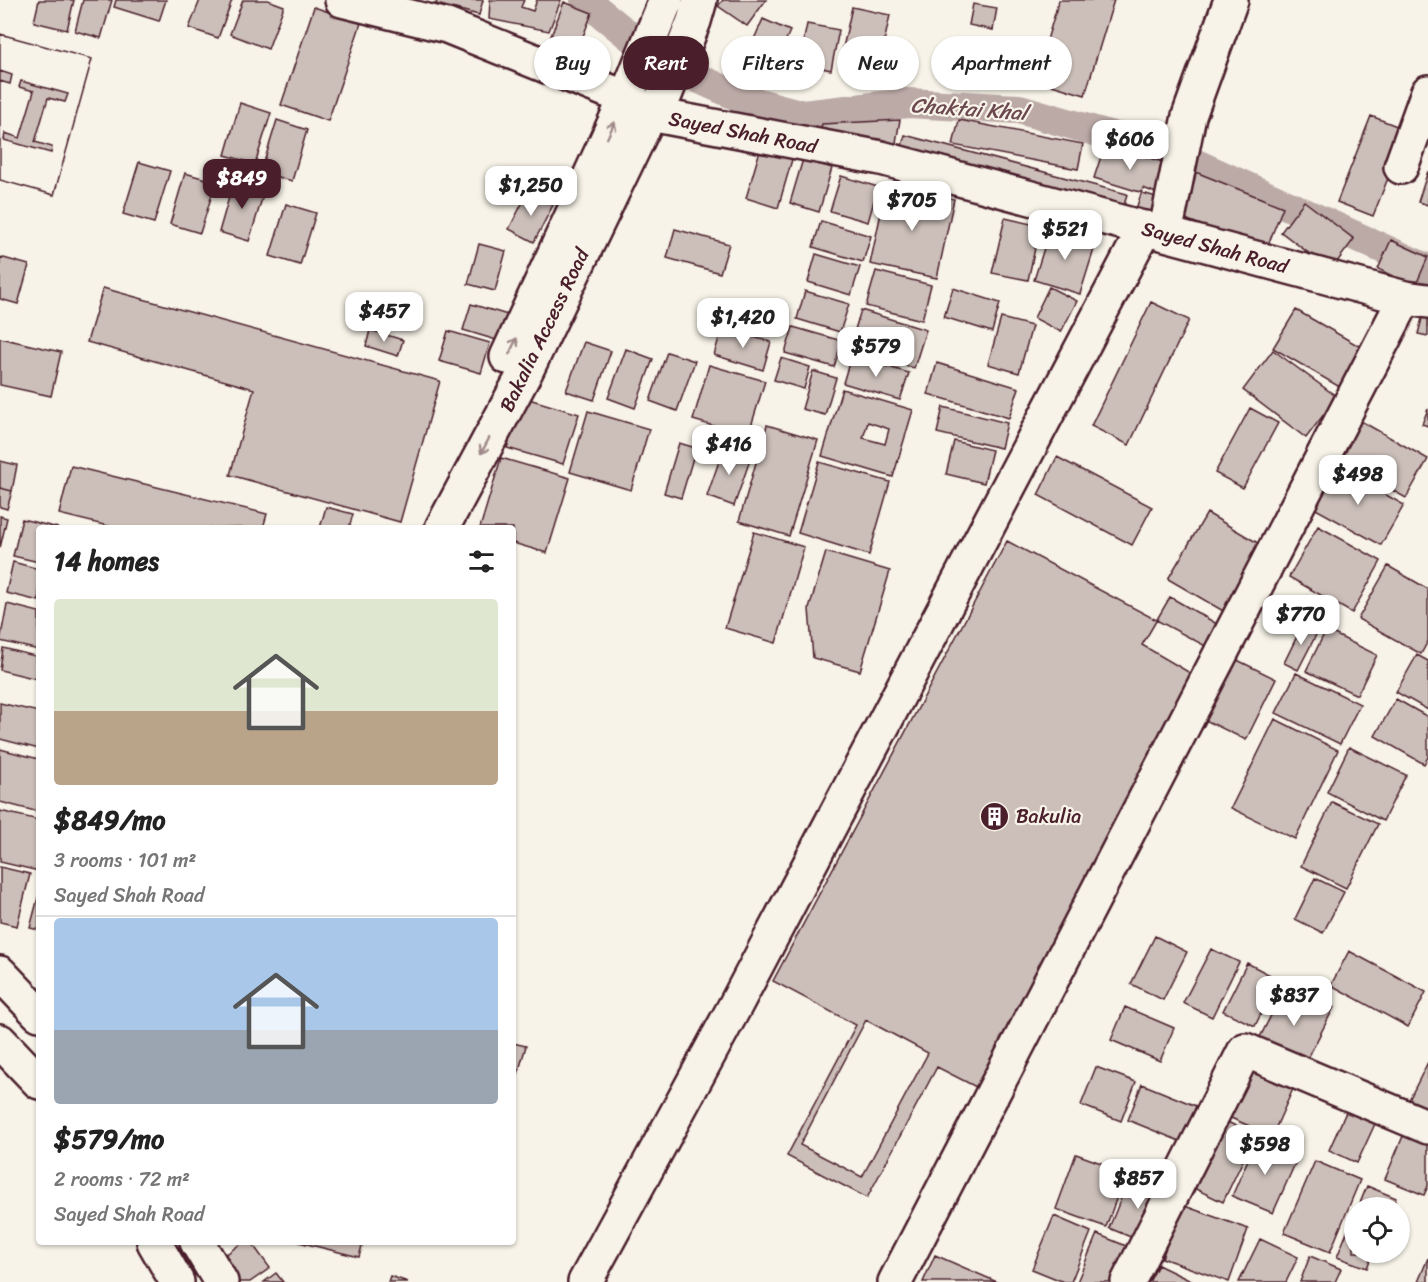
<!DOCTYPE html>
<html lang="en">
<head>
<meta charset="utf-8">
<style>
  :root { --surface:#fff; --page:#f6f6f6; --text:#222; --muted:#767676; --line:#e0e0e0; --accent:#4a1f2b }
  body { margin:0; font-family:Sriracha,sans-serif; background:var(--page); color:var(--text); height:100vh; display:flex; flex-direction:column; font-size:22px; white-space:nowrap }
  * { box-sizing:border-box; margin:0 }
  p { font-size:20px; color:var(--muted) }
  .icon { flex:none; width:33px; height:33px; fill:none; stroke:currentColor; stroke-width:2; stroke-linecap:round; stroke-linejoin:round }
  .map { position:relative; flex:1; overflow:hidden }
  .panel { position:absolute; left:36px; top:525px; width:480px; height:720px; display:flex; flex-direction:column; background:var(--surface); border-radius:6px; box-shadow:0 2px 4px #0004 }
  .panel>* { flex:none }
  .banner { position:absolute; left:534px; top:36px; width:570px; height:54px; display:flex; gap:12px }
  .fabs { position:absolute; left:1344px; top:1197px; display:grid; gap:12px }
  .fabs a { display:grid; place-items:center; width:66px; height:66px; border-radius:50%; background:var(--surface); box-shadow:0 2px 4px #0004; font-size:30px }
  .price { position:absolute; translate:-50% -51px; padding:0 14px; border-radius:12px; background:#fff; color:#222; font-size:20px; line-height:39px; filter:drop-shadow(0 2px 3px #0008) }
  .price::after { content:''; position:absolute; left:50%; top:36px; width:18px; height:14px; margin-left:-9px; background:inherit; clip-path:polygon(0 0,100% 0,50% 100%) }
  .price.active { background:var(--accent); color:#fff }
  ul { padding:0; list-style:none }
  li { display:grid; align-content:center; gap:12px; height:318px; padding:0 18px }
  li+li { border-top:2px solid var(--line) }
  li span { display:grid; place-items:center; height:186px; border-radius:6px; color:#555 }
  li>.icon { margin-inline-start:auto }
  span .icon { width:108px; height:108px; fill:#fffc; stroke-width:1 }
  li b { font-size:26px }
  h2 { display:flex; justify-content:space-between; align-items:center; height:72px; padding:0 18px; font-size:26px }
  .pill { padding:0 21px; border-radius:27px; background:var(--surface); box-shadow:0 2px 4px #0004; font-size:21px; line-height:54px }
  .pill.active { background:var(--accent); color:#fff }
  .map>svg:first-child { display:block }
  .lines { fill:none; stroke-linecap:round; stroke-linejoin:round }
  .canal { stroke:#bcaaa7; stroke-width:30 }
  .building { fill:#ccbfb9; stroke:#4a1f2b; stroke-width:1.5; fill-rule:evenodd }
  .minor-casing { stroke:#4a1f2b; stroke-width:38 }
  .highway-casing { stroke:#4a1f2b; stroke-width:38 }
  .minor { stroke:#f7f3e8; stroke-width:33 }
  .highway { stroke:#f7f3e8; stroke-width:33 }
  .oneway { stroke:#a0898a }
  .labels { text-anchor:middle; stroke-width:4.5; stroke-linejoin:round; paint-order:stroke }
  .street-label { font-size:20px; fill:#4a1f2b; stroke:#f7f3e8 }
  .poi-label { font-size:20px; fill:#4a1f2b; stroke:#f7f3e8; text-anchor:start }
  .water-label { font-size:21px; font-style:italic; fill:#6c4950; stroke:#f7f3e8 }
</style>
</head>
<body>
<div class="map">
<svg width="1428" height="1282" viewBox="0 0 1428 1282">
  <rect width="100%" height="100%" fill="#f7f3e8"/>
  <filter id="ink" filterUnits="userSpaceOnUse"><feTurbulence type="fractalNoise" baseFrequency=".0167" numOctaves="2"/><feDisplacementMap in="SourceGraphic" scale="12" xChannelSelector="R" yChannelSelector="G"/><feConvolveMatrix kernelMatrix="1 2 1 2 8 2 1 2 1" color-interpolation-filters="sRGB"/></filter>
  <g filter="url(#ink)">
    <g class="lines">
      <path class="canal" d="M 585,0 L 662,62 L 744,99 L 803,115 L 908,103 L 1019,109 L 1174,154 L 1428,269"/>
    </g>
    <path class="building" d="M 39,0 L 74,0 L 67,30 L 34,22 Z
      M 83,0 L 112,0 L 101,38 L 75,31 Z
      M 116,0 L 166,0 L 159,21 L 114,7 Z
      M 200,0 L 232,0 L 218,38 L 189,28 Z
      M 243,0 L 268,0 L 284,6 L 268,49 L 230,34 Z
      M 437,0 L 483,0 L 479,15 L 436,4 Z
      M 490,0 L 524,0 L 521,7 L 533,11 L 537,0 L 561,0 L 549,31 L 489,19 Z
      M 723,0 L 766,0 L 747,26 L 718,6 Z
      M 1059,0 L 1114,0 L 1085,95 L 1035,80 Z
      M 564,2 L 592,13 L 577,52 L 549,41 Z
      M 973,4 L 997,8 L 993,30 L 969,25 Z
      M 314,7 L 361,23 L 328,121 L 281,105 Z
      M 852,7 L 890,15 L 877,75 L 839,66 Z
      M 763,19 L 790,31 L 773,69 L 746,57 Z
      M 807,24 L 839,30 L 831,70 L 799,63 Z
      M 0,34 L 92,59 L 54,195 L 0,180 L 0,81 L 10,84 L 12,75 L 0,71 ZM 21,81 L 68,94 L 65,102 L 48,98 L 35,142 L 52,147 L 51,153 L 4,140 L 5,133 L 20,138 L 34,91 L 19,87 Z
      M 0,34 L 92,59 L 54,195 L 0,180 Z
      M 240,103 L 271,113 L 255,164 L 225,155 Z
      M 1371,116 L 1407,130 L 1373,216 L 1337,202 Z
      M 277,120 L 307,130 L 292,181 L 261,172 Z
      M 900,120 L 893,159 L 819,135 L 822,124 Z
      M 959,120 L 1083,144 L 1078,169 L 953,145 Z
      M 905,135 L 1127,194 L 1121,218 L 898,159 Z
      M 1105,144 L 1166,163 L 1156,197 L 1094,178 Z
      M 761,147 L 793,156 L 778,208 L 746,198 Z
      M 803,159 L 832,168 L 819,212 L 790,203 Z
      M 139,162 L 170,171 L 154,223 L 123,214 Z
      M 1193,171 L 1283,207 L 1266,250 L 1175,215 Z
      M 1428,171 L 1428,205 L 1418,202 Z
      M 185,173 L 216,182 L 200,233 L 170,224 Z
      M 841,176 L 878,187 L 868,222 L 830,211 Z
      M 234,180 L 265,189 L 249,241 L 219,232 Z
      M 887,185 L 954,199 L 937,278 L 870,264 Z
      M 1143,188 L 1161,195 L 1151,225 L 1133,218 Z
      M 528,192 L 553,205 L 534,242 L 509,229 Z
      M 1304,201 L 1354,239 L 1331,270 L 1281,232 Z
      M 286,204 L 316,213 L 300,265 L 270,256 Z
      M 1005,218 L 1040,226 L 1028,280 L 992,273 Z
      M 821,221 L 871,236 L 863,262 L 813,247 Z
      M 675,229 L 729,244 L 720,273 L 667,258 Z
      M 1050,229 L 1096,243 L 1080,294 L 1034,280 Z
      M 1391,240 L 1428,257 L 1415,287 L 1378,269 Z
      M 479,244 L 506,251 L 495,291 L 468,284 Z
      M 816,254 L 860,267 L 851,295 L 808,282 Z
      M 0,257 L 29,265 L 18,304 L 0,299 Z
      M 876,271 L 931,285 L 922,320 L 866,306 Z
      M 1049,287 L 1077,301 L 1061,332 L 1034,318 Z
      M 103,288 L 440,381 L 400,522 L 230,475 L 254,389 L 87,342 Z
      M 953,288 L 1000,303 L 992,332 L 944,317 Z
      M 805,291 L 849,304 L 840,332 L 797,319 Z
      M 1151,302 L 1189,320 L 1129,445 L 1091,426 Z
      M 471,304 L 511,316 L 503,342 L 463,330 Z
      M 1425,307 L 1428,308 L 1428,336 L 1418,334 Z
      M 861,310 L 926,330 L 914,368 L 849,349 Z
      M 1296,310 L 1366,350 L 1343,389 L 1273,348 Z
      M 1001,318 L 1032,326 L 1019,373 L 988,364 Z
      M 793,327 L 842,341 L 834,367 L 785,353 Z
      M 722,328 L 771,342 L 763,370 L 714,355 Z
      M 370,330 L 403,340 L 398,356 L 366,346 Z
      M 448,331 L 490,343 L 481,373 L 439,361 Z
      M 0,338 L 61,352 L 51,396 L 0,385 Z
      M 584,342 L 611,351 L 594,400 L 566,391 Z
      M 626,349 L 653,359 L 635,408 L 608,398 Z
      M 1273,350 L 1337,397 L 1306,438 L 1243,390 Z
      M 667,352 L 695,361 L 677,411 L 650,401 Z
      M 851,356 L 909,373 L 900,400 L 843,383 Z
      M 781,358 L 810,367 L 804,389 L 774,380 Z
      M 937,363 L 1019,388 L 1009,418 L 928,394 Z
      M 709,365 L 765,381 L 748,436 L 693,420 Z
      M 813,371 L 836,378 L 825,415 L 802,409 Z
      M 842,389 L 913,410 L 893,477 L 822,456 ZM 868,422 L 889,429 L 885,444 L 863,438 Z
      M 522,397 L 579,414 L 563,464 L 507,448 Z
      M 943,407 L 1007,423 L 1001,448 L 937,433 Z
      M 1250,408 L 1278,423 L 1243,488 L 1215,473 Z
      M 1428,409 L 1428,426 L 1422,424 Z
      M 588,411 L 649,429 L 631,490 L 570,472 Z
      M 1359,420 L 1428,459 L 1406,498 L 1337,459 Z
      M 767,425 L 818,440 L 789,536 L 739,521 Z
      M 954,441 L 992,450 L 984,483 L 946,474 Z
      M 679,443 L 696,448 L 681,498 L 664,493 Z
      M 724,447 L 751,457 L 734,506 L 707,496 Z
      M 1057,457 L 1152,507 L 1132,545 L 1038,495 Z
      M 501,458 L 570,478 L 547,553 L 513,543 L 513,528 L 480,528 Z
      M 0,461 L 17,465 L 12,491 L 0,488 Z
      M 819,462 L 890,482 L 869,555 L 798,533 Z
      M 71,466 L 267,514 L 263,528 L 116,528 L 59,514 Z
      M 1335,466 L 1404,505 L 1381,545 L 1312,507 Z
      M 0,488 L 12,491 L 7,509 L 0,507 Z
      M 326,507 L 353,514 L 349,528 L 320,528 Z
      M 1207,513 L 1268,549 L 1230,615 L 1168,579 Z
      M 0,516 L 7,518 L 0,548 Z
      M 22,519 L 58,528 L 39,528 L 39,562 L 13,556 Z
      M 1318,526 L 1381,561 L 1352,613 L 1289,577 Z
      M 754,532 L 804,547 L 776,643 L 725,628 Z
      M 1007,541 L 1217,652 L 984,1091 L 937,1067 L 867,1198 L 787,1156 L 856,1025 L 773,981 Z
      M 826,552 L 890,571 L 860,671 L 813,658 L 809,609 Z
      M 13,562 L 39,569 L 39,601 L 6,593 Z
      M 1388,566 L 1428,589 L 1428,641 L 1421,654 L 1358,619 Z
      M 1170,597 L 1224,628 L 1195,676 L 1142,645 Z
      M 7,604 L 39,612 L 39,650 L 0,641 Z
      M 1304,622 L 1319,629 L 1298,670 L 1284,663 Z
      M 1326,630 L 1377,655 L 1357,695 L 1306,671 Z
      M 3,648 L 39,657 L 37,679 L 0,670 Z
      M 1225,654 L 1276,679 L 1246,740 L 1195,715 Z
      M 1417,655 L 1428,661 L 1428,710 L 1396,692 Z
      M 1296,673 L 1360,704 L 1340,744 L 1276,713 Z
      M 1396,699 L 1428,717 L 1428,757 L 1424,764 L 1375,736 Z
      M 0,703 L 39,712 L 39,749 L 0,739 Z
      M 1275,719 L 1338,750 L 1295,839 L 1231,808 Z
      M 1349,747 L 1406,775 L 1383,821 L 1327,792 Z
      M 0,749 L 39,759 L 39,812 L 0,802 Z
      M 1332,802 L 1378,824 L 1346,888 L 1301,866 Z
      M 0,811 L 39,820 L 39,871 L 0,862 Z
      M 0,867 L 30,874 L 17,926 L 0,922 Z
      M 1315,878 L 1344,892 L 1323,933 L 1295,919 Z
      M 39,894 L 39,930 L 30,928 Z
      M 1155,936 L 1187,952 L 1163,1000 L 1131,984 Z
      M 1211,949 L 1239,962 L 1212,1017 L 1183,1003 Z
      M 1349,951 L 1426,992 L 1408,1027 L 1331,985 Z
      M 1247,963 L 1278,979 L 1255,1026 L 1223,1011 Z
      M 1287,984 L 1334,1007 L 1302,1070 L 1255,1047 Z
      M 1125,1007 L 1174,1028 L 1160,1061 L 1111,1040 Z
      M 866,1020 L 928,1053 L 862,1177 L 800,1145 Z
      M 513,1043 L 526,1046 L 517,1077 L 513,1076 Z
      M 1255,1062 L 1297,1080 L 1272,1136 L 1231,1118 Z
      M 1428,1062 L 1428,1109 L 1409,1100 Z
      M 1096,1067 L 1136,1082 L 1121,1121 L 1081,1105 Z
      M 1142,1084 L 1196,1106 L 1182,1142 L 1128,1120 Z
      M 1351,1101 L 1380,1113 L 1357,1163 L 1329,1150 Z
      M 1217,1117 L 1255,1135 L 1223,1202 L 1185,1184 Z
      M 1406,1129 L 1428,1139 L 1428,1186 L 1424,1195 L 1385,1179 Z
      M 1257,1139 L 1298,1157 L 1273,1213 L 1232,1196 Z
      M 1076,1154 L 1126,1172 L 1106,1227 L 1056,1209 Z
      M 1315,1161 L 1360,1180 L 1330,1252 L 1284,1233 Z
      M 1130,1176 L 1166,1191 L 1145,1243 L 1109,1228 Z
      M 1367,1186 L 1396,1198 L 1392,1208 L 1358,1208 Z
      M 1182,1205 L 1248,1229 L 1229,1282 L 1162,1258 Z
      M 1354,1215 L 1354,1252 L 1373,1252 L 1367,1268 L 1337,1257 Z
      M 1054,1216 L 1091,1232 L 1071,1282 L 1064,1282 L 1032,1269 Z
      M 1097,1234 L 1131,1248 L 1117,1282 L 1077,1282 Z
      M 1260,1239 L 1298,1257 L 1286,1282 L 1239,1282 Z
      M 243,1242 L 251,1242 L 270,1268 L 250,1282 L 226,1282 L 213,1264 Z
      M 299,1242 L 363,1242 L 359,1257 Z
      M 935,1255 L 997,1282 L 923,1282 Z
      M 1310,1256 L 1341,1269 L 1335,1282 L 1300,1282 Z
      M 1428,1258 L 1428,1282 L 1418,1282 Z
      M 1158,1265 L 1193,1282 L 1149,1282 Z
      M 276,1273 L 283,1282 L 264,1282 Z
      M 390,1276 L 408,1282 L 388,1282 Z"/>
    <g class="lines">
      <defs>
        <path id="minor" d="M 342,0 L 447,26 L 626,98
          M 650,114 L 881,158 L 1405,298 L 1428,301
          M 1401,167 L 1428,92
          M 1165,234 L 1189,116 L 1231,0
          M 507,357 L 626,98 L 666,0
          M 442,528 L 526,371 L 650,114 L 665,95 L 694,21 L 700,0
          M 585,1282 L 735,1006 L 1145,228
          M 895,1282 L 1405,298
          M 1128,1282 L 1245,1050 L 1428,1127"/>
        <path id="highway" d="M 0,973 L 39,1014
          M 0,1041 L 39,1082
          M 154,1242 L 177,1282
          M 197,1242 L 221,1282"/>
      </defs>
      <use href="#minor" class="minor-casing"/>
      <use href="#highway" class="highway-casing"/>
      <use href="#minor" class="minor"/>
      <use href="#highway" class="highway"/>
    </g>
    <defs><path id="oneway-shaft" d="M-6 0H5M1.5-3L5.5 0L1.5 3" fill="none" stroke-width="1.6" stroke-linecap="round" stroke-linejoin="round" transform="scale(1.5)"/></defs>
    <g class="oneway">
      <use href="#oneway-shaft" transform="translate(611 130) rotate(-65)"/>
      <use href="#oneway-shaft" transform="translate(513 346) rotate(-65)"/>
      <use href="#oneway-shaft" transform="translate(485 446) rotate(118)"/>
    </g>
  </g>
  <defs>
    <symbol id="building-disc" viewBox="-11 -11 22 22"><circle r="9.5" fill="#4a1f2b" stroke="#f7f3e8"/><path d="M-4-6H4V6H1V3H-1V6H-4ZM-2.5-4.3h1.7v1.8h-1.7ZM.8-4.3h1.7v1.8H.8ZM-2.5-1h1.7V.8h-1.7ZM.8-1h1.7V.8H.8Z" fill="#fff"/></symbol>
  </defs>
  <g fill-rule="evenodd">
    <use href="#building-disc" x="978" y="800" width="33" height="33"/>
  </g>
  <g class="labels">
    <g class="street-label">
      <text transform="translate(743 132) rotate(11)" y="7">Sayed Shah Road</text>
      <text transform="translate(1215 247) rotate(15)" y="7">Sayed Shah Road</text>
      <text transform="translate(544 330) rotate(-64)" y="7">Bakalia Access Road</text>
    </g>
    <g class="poi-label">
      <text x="1016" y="823">Bakulia</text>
    </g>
    <g class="water-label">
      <text transform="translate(969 109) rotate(4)" y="7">Chaktai Khal</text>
    </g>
  </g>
</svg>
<div class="fabs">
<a><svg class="icon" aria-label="locate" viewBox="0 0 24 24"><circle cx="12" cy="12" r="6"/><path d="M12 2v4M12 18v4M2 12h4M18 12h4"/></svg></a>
</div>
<b class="price" style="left:1130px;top:171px">$606</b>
<b class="price active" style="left:242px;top:210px">$849</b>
<b class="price" style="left:531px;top:217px">$1,250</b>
<b class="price" style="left:912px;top:232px">$705</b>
<b class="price" style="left:1065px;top:261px">$521</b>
<b class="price" style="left:384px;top:343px">$457</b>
<b class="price" style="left:743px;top:349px">$1,420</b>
<b class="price" style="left:876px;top:378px">$579</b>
<b class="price" style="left:729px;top:476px">$416</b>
<b class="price" style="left:1358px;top:506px">$498</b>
<b class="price" style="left:1301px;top:646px">$770</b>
<b class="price" style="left:1294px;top:1027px">$837</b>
<b class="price" style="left:1265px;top:1176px">$598</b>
<b class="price" style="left:1138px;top:1210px">$857</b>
<div class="banner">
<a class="pill">Buy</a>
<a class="pill active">Rent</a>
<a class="pill">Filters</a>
<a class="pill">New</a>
<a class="pill">Apartment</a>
</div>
<section class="panel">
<h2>14 homes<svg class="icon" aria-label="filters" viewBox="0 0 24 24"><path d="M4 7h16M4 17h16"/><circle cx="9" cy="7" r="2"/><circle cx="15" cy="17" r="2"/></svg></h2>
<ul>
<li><span style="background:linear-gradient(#dfe7d0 60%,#b9a48a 0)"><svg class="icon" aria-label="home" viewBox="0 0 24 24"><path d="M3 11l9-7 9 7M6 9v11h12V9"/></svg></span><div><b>$849/mo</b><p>3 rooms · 101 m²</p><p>Sayed Shah Road</p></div></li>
<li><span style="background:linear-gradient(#a9c7e8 60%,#9aa5b1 0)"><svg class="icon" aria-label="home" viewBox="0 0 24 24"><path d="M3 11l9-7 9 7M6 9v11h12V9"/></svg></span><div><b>$579/mo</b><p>2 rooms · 72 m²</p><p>Sayed Shah Road</p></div></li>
</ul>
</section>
</div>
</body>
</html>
